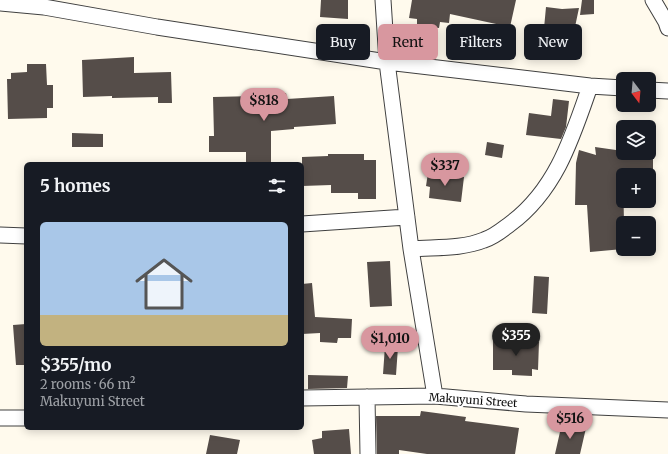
<!DOCTYPE html>
<html lang="en">
<head>
<meta charset="utf-8">
<style>
  :root { --surface:#171b24; --page:#20242c; --text:#f1f3f6; --muted:#9ea1a6; --line:#363941; --accent:#d8979f }
  body { margin:0; font-family:Merriweather,serif; background:var(--page); color:var(--text); height:100vh; display:flex; flex-direction:column; font-size:15px; white-space:nowrap }
  * { box-sizing:border-box; margin:0 }
  p { font-size:13px; color:var(--muted) }
  .icon { flex:none; width:22px; height:22px; fill:none; stroke:currentColor; stroke-width:2; stroke-linecap:round; stroke-linejoin:round }
  .map { position:relative; flex:1; overflow:hidden }
  .details { position:absolute; left:24px; top:162px; width:280px; height:268px; display:flex; flex-direction:column; background:var(--surface); border-radius:6px; box-shadow:0 2px 10px #0003 }
  .details>* { flex:none }
  .guide { position:absolute; left:316px; top:24px; width:292px; height:36px; display:flex; gap:8px }
  .needle { width:26px; rotate:164deg }
  .fabs { position:absolute; left:616px; top:72px; display:grid; gap:8px }
  .fabs a { display:grid; place-items:center; width:40px; height:40px; border-radius:6px; background:var(--surface); box-shadow:0 2px 10px #0003; font-size:20px }
  .price { position:absolute; translate:-50% -34px; padding:0 9px; border-radius:14px; background:var(--accent); color:#111; font-size:13px; line-height:26px; filter:drop-shadow(0 1px 2px #0008) }
  .price::after { content:''; position:absolute; left:50%; top:24px; width:12px; height:9px; margin-left:-6px; background:inherit; clip-path:polygon(0 0,100% 0,50% 100%) }
  .price.on { background:#222; color:#fff }
  ul { padding:0; list-style:none }
  li { display:grid; align-content:center; gap:8px; height:212px; padding:0 16px }
  li+li { border-top:1px solid var(--line) }
  li span { display:grid; place-items:center; height:124px; border-radius:6px; color:#555 }
  li>.icon { margin-inline-start:auto }
  span .icon { width:72px; height:72px; fill:#fffc; stroke-width:1 }
  li b { font-size:17px }
  h2 { display:flex; justify-content:space-between; align-items:center; height:48px; padding:0 16px; font-size:17px }
  .pill { padding:0 14px; border-radius:6px; background:var(--surface); box-shadow:0 2px 10px #0003; font-size:14px; line-height:36px }
  .pill.on { background:var(--accent); color:#111 }
  .map>svg:first-child { display:block }
  .building { fill:#554d49 }
  .lines { fill:none; stroke-linecap:round; stroke-linejoin:round }
  .street-casing { stroke:#404040; stroke-width:17 }
  .street { stroke:#fff; stroke-width:15 }
  .labels { text-anchor:middle; stroke-width:4; stroke-linejoin:round; paint-order:stroke }
  .street-label { font-size:11px; fill:#0d0d0d; stroke:#fff }
</style>
</head>
<body>
<div class="map">
<svg width="668" height="454" viewBox="0 0 668 454">
  <rect width="100%" height="100%" fill="#fffaed"/>
  <path class="building" d="M 321,0 L 348,0 L 348,19 L 320,17 Z
    M 412,0 L 516,0 L 510,27 L 450,14 L 449,23 L 440,22 L 439,28 L 417,26 L 417,19 L 409,18 Z
    M 582,0 L 594,0 L 594,14 L 580,15 Z
    M 546,7 L 562,9 L 579,8 L 572,41 L 564,42 L 543,39 Z
    M 134,57 L 134,73 L 171,72 L 172,103 L 158,103 L 158,97 L 112,98 L 112,96 L 83,97 L 82,60 Z
    M 27,64 L 46,64 L 47,85 L 53,85 L 53,108 L 47,108 L 47,118 L 8,119 L 7,79 L 11,79 L 11,73 L 27,72 Z
    M 286,93 L 287,99 L 334,96 L 336,124 L 294,127 L 294,129 L 271,131 L 271,164 L 246,164 L 246,152 L 209,152 L 209,136 L 214,136 L 213,97 L 260,96 Z
    M 553,99 L 569,101 L 566,127 L 561,139 L 526,135 L 529,113 L 551,116 Z
    M 72,133 L 103,134 L 103,147 L 72,147 Z
    M 487,142 L 504,145 L 502,158 L 485,155 Z
    M 595,147 L 623,151 L 623,153 L 647,153 L 647,156 L 653,156 L 653,169 L 650,175 L 623,175 L 624,223 L 623,223 L 623,249 L 590,252 L 587,205 L 575,205 L 576,163 L 579,150 L 596,155 Z
    M 328,154 L 364,154 L 364,160 L 376,160 L 376,199 L 358,199 L 358,193 L 331,193 L 331,185 L 302,186 L 302,157 L 328,156 Z
    M 428,173 L 464,177 L 461,202 L 429,198 L 430,187 L 426,186 Z
    M 390,261 L 392,306 L 370,307 L 367,262 Z
    M 534,276 L 549,277 L 547,314 L 532,313 Z
    M 312,283 L 315,317 L 352,319 L 351,338 L 338,338 L 337,343 L 320,342 L 320,333 L 302,334 L 302,284 Z
    M 26,324 L 26,365 L 16,365 L 13,325 Z
    M 493,341 L 539,342 L 538,370 L 532,369 L 532,376 L 512,375 L 512,370 L 493,370 Z
    M 385,346 L 398,347 L 396,375 L 383,374 Z
    M 308,375 L 348,376 L 347,388 L 308,389 Z
    M 421,411 L 466,417 L 465,421 L 519,428 L 515,454 L 427,454 L 399,450 L 399,454 L 377,454 L 376,416 L 420,416 Z
    M 562,423 L 586,428 L 580,454 L 555,454 Z
    M 349,429 L 351,454 L 314,454 L 312,440 L 322,438 L 322,431 Z
    M 210,435 L 240,440 L 237,454 L 206,454 Z"/>
  <g class="lines">
    <defs>
      <path id="street" d="M 383,0 L 387,62 L 411,249 L 435,396
        M 653,0 L 666,22 L 668,28
        M 0,3 L 44,7 L 157,27 L 387,62 L 590,86 L 623,88
        M 649,90 L 668,91
        M 302,224 L 407,217
        M 0,235 L 26,236
        M 411,249 C 435,247 462,249 484,240 C 494,237 502,230 510,224 C 556,190 572,138 590,86
        M 367,397 L 368,454
        M 302,398 L 435,396 L 526,404 L 668,410
        M 0,418 L 26,418"/>
    </defs>
    <use href="#street" class="street-casing"/>
    <use href="#street" class="street"/>
  </g>
  <g class="labels">
    <g class="street-label">
      <text transform="translate(473 400) rotate(4)" y="4">Makuyuni Street</text>
    </g>
  </g>
</svg>
<div class="fabs">
<a><svg class="needle" viewBox="-14 -14 28 28"><path d="M0-13l5 13h-10z" fill="#e53935"/><path d="M0 13l5-13h-10z" fill="#9ea1a6"/></svg></a>
<a><svg class="icon" aria-label="layers" viewBox="0 0 24 24"><path d="M12 4l9 5-9 5-9-5zM3 14l9 5 9-5"/></svg></a>
<a>+</a>
<a>−</a>
</div>
<b class="price" style="left:264px;top:122px">$818</b>
<b class="price" style="left:445px;top:187px">$337</b>
<b class="price on" style="left:516px;top:357px">$355</b>
<b class="price" style="left:390px;top:360px">$1,010</b>
<b class="price" style="left:570px;top:440px">$516</b>
<div class="guide">
<a class="pill">Buy</a>
<a class="pill on">Rent</a>
<a class="pill">Filters</a>
<a class="pill">New</a>
</div>
<section class="details">
<h2>5 homes<svg class="icon" aria-label="filters" viewBox="0 0 24 24"><path d="M4 7h16M4 17h16"/><circle cx="9" cy="7" r="2"/><circle cx="15" cy="17" r="2"/></svg></h2>
<ul>
<li><span style="background:linear-gradient(#a9c7e8 75%,#c2b280 0)"><svg class="icon" aria-label="home" viewBox="0 0 24 24"><path d="M3 11l9-7 9 7M6 9v11h12V9"/></svg></span><div><b>$355/mo</b><p>2 rooms · 66 m²</p><p>Makuyuni Street</p></div></li>
</ul>
</section>
</div>
</body>
</html>
